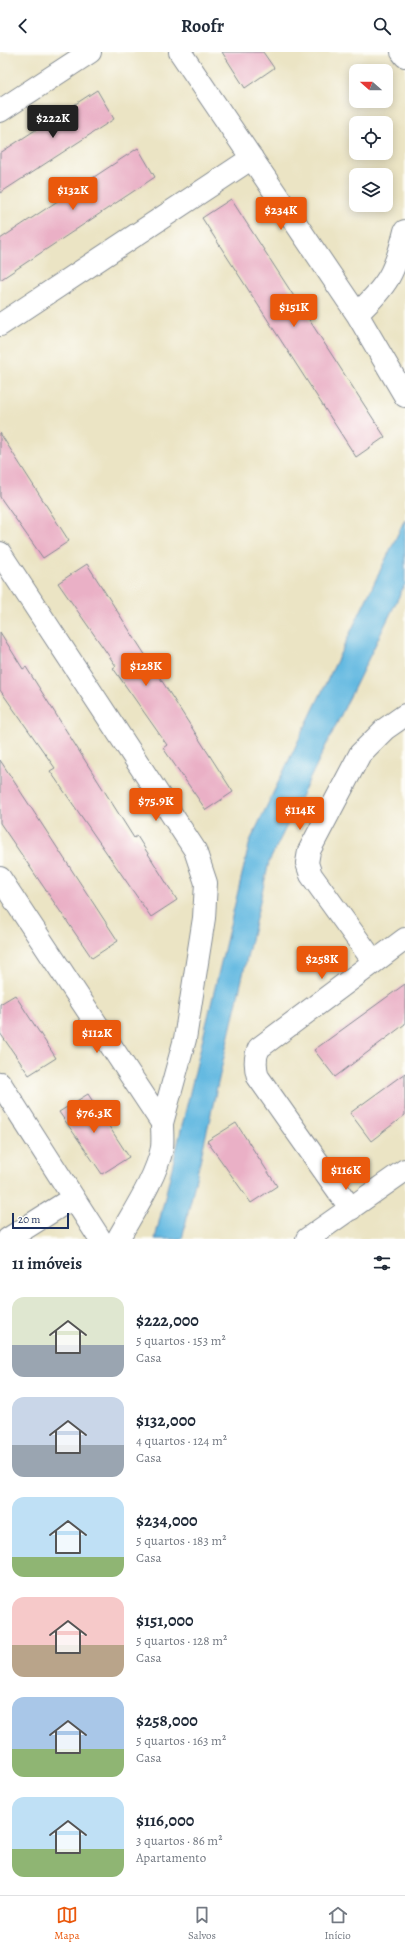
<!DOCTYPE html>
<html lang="pt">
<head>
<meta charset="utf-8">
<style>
  :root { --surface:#fff; --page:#f2f2f3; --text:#1f2937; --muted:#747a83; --line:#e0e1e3; --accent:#ea580c }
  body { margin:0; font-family:Alegreya,serif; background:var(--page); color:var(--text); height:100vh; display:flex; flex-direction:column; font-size:15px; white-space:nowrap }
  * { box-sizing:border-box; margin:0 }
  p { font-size:13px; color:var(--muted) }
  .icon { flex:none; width:22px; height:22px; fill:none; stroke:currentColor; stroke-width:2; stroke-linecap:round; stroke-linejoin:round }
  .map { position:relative; height:1187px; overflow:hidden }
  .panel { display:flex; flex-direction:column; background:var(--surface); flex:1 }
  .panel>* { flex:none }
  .needle { width:26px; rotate:291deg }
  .controls { position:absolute; left:349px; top:12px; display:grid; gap:8px }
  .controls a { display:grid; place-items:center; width:44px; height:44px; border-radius:8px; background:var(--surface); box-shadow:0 2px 10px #0003; font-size:20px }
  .scale { position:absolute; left:12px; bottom:10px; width:57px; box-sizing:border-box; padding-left:4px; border:2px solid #1b2f5e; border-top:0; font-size:11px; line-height:14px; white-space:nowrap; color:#1b2f5e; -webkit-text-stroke:3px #fdfcf7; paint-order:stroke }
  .price { position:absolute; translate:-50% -34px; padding:0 9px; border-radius:4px; background:var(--accent); color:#fff; font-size:13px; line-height:26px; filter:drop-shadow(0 1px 2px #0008) }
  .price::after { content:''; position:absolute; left:50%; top:24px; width:12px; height:9px; margin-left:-6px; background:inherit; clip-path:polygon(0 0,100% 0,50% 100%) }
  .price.current { background:#222; color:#fff }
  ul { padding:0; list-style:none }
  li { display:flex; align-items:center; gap:12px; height:100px; padding:0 12px }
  li span { display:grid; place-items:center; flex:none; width:112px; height:80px; border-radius:12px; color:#555 }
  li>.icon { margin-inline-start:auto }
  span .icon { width:48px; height:48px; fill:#fffc; stroke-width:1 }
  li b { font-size:17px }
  h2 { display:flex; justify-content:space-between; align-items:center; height:48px; padding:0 12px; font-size:17px }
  header { display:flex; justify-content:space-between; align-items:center; height:52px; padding:0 12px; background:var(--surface); font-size:18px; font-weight:700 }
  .tabs { display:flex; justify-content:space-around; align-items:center; height:56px; border-top:1px solid var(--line); background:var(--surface); font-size:11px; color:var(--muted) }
  .tabs a { display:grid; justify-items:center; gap:2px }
  .tabs .current { color:var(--accent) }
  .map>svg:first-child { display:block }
  .water { fill:#64b9e1; stroke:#4074a0 }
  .building { fill:#eab0c6 }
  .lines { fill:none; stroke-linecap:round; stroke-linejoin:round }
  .street-casing { stroke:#838a91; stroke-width:24 }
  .street { stroke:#fff; stroke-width:22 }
</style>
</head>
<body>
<header><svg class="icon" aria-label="back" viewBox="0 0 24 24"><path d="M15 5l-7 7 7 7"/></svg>Roofr<svg class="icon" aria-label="search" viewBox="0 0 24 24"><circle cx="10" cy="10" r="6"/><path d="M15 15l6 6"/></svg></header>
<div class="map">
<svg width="405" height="1187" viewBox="0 0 405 1187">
  <rect width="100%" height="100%" fill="#fdfcf7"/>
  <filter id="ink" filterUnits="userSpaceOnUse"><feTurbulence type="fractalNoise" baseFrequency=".025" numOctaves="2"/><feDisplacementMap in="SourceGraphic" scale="8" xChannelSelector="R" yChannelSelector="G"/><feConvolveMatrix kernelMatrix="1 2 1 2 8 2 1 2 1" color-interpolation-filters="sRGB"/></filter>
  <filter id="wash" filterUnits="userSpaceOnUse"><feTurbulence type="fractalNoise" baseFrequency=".012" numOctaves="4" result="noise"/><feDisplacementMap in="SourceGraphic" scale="16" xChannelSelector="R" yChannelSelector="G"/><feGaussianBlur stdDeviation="0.9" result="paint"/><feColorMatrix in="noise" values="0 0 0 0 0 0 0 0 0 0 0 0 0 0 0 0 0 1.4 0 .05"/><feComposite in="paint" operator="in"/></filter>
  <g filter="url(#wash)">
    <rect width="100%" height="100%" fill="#ebe4c4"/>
    <path class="water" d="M 405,467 L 405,532 L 269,810 L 182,1187 L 155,1187 L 250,789 Z"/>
    <g id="blocks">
      <path class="building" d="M 222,0 L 263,0 L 274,16 L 245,36 Z
        M 97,38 L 114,67 L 0,141 L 0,101 Z
        M 138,96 L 155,125 L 0,228 L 0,187 Z
        M 231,147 L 385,385 L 356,405 L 202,166 Z
        M 0,381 L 69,489 L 43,506 L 0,445 Z
        M 87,512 L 233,740 L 206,758 L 163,696 L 167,693 L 113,616 L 116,614 L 58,531 Z
        M 0,580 L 23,617 L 26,615 L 134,786 L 137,784 L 177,848 L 151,865 L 50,719 L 55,716 L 0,638 Z
        M 0,708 L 118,889 L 92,906 L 0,771 Z
        M 405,932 L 405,972 L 335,1025 L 314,998 Z
        M 15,943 L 56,1006 L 29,1023 L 0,981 L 0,952 Z
        M 405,1021 L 405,1063 L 371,1089 L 350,1061 Z
        M 88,1042 L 129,1105 L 102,1122 L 59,1060 Z
        M 236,1071 L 277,1134 L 251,1151 L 207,1089 Z"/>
    </g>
  </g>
  <g filter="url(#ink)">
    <use href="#blocks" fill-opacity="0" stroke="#838a91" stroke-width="1"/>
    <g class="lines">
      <defs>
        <path id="street" d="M 180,0 L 357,262 L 405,344
          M 402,0 L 405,4
          M 0,59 L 90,0
          M 357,262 C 388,233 395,220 405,179
          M 0,273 L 252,106
          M 0,501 L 195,798 L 206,831 L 204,866 L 185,987 L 162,1071
          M 0,826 L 162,1071 C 162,1079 163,1088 162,1096 C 156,1126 133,1160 118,1187
          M 374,910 L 311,823 L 307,811 L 309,799 L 360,702 L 385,677 L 405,663
          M 0,1031 L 100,1187
          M 351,1157 L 258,1025 C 255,1015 254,1006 259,996 L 405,887
          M 8,1187 L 73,1146
          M 307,1187 L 405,1118"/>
      </defs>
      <use href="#street" class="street-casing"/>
      <use href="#street" class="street"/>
    </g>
  </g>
</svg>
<div class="controls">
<a><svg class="needle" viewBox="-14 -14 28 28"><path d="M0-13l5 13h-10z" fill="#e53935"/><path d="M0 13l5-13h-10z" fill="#747a83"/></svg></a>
<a><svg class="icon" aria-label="locate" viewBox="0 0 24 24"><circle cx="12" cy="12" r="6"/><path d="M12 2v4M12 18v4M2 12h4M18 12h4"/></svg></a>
<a><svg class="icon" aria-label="layers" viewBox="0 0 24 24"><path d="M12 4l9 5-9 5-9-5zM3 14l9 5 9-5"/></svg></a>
</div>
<div class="scale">20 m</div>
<b class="price current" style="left:53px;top:87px">$222K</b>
<b class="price" style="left:73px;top:159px">$132K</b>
<b class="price" style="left:281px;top:179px">$234K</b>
<b class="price" style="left:294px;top:276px">$151K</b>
<b class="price" style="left:146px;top:635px">$128K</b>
<b class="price" style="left:156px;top:770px">$75.9K</b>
<b class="price" style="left:300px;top:779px">$114K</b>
<b class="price" style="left:322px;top:928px">$258K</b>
<b class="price" style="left:97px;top:1002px">$112K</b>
<b class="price" style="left:94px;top:1082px">$76.3K</b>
<b class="price" style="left:346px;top:1139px">$116K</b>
</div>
<section class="panel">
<h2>11 imóveis<svg class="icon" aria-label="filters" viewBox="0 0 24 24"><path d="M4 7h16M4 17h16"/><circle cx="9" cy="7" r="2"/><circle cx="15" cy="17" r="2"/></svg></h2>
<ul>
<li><span style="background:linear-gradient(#dfe7d0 60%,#9aa5b1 0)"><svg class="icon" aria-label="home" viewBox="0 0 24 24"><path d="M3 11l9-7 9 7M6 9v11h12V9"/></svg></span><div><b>$222,000</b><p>5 quartos · 153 m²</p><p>Casa</p></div></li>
<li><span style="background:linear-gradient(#c9d6e8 60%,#9aa5b1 0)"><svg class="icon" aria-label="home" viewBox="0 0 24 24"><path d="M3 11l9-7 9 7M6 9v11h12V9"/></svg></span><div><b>$132,000</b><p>4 quartos · 124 m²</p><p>Casa</p></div></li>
<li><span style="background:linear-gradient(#bfe0f5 75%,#8fb573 0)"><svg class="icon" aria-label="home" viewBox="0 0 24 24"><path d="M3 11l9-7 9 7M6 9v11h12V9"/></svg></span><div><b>$234,000</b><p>5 quartos · 183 m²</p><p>Casa</p></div></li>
<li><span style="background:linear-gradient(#f6c9c9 60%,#b9a48a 0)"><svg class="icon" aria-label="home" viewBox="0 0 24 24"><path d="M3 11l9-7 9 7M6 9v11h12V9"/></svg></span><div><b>$151,000</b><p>5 quartos · 128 m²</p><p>Casa</p></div></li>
<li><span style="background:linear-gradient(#a9c7e8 65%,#8fb573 0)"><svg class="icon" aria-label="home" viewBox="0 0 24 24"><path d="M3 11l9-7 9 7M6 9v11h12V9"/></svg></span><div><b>$258,000</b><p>5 quartos · 163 m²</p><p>Casa</p></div></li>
<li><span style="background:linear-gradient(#bfe0f5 65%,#8fb573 0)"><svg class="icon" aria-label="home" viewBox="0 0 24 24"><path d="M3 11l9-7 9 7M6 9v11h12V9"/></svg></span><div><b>$116,000</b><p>3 quartos · 86 m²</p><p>Apartamento</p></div></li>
</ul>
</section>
<nav class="tabs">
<a class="current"><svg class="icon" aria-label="map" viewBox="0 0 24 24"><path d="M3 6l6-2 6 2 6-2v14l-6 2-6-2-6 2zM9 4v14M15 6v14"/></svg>Mapa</a>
<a><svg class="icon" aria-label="saved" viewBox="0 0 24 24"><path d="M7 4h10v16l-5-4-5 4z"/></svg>Salvos</a>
<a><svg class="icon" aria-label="home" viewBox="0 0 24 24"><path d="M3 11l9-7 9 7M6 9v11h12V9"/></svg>Início</a>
</nav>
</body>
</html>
